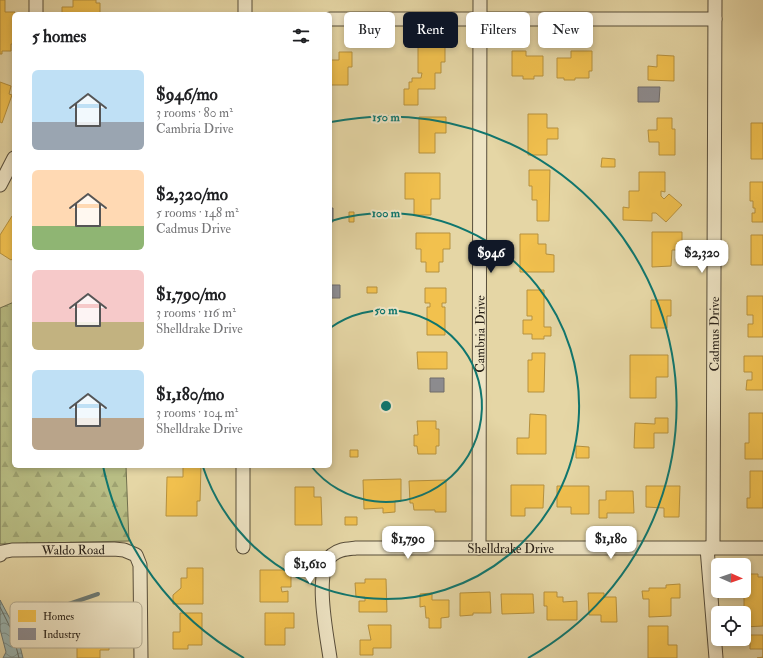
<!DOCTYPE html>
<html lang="en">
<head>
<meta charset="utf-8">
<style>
  :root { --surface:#fff; --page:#f2f2f2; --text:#202124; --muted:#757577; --accent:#111827 }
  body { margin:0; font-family:"IM FELL Double Pica",serif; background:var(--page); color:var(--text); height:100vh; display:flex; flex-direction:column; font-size:15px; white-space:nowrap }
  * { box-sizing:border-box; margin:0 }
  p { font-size:13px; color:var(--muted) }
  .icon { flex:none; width:22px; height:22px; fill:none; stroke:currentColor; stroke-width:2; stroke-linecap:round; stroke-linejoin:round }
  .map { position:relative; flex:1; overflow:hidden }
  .details { position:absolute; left:12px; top:12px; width:320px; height:456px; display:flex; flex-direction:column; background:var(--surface); border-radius:6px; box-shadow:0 2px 6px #0003 }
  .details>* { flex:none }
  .banner { position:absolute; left:344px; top:12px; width:359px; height:36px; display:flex; gap:8px }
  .needle { width:26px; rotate:92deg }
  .fabs { position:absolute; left:711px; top:558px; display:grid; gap:8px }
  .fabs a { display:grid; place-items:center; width:40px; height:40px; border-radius:6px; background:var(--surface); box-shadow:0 2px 6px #0003; font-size:20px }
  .price { position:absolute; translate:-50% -34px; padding:0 9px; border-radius:8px; background:#fff; color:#222; font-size:13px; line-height:26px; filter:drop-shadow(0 1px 2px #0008) }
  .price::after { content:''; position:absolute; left:50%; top:24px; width:12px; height:9px; margin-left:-6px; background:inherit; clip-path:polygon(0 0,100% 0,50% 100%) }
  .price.on { background:var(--accent); color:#fff }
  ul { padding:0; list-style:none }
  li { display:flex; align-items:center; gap:12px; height:100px; padding:0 20px }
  li span { display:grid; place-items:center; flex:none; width:112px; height:80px; border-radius:6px; color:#555 }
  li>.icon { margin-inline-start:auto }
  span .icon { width:48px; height:48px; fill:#fffc; stroke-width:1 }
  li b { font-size:17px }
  h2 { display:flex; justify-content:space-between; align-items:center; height:48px; padding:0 20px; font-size:17px }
  .chip { padding:0 14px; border-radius:6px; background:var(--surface); box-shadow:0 2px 6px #0003; font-size:14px; line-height:36px }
  .chip.on { background:var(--accent); color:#fff }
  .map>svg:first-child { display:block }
  .forest { fill:url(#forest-firs); stroke:#706f4e }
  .water { fill:url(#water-waves); stroke:#6d7a74 }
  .homes { fill:#f2c14e; stroke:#b6913e }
  .industry { fill:#8d8d92; stroke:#6f6d6d }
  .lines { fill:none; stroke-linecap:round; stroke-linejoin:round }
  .shore { stroke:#626c65; stroke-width:1 }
  .stream { stroke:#6d7a74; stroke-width:4 }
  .street-casing { stroke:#584e3b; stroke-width:15 }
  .street { stroke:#eee4c4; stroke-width:13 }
  .ring { fill:none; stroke:#0f766e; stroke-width:2 }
  .labels { text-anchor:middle; stroke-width:4; stroke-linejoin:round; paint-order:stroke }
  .street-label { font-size:13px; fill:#292118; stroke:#eee4c4 }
  .key { fill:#eee4c4; stroke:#b3aa90; stroke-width:1 }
  .key-label { font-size:11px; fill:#292118 }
  .centre { fill:#0f766e; stroke:#eee4c4; stroke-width:2 }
  .ring-label { font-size:12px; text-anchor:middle; font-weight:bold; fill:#0f766e; stroke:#eee4c4; stroke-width:4; stroke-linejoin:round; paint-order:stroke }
</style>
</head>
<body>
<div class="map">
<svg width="763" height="658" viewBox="0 0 763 658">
  <defs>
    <pattern id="forest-firs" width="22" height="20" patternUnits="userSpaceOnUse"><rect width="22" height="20" fill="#b8bd84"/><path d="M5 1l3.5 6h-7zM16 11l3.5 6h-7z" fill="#9ea271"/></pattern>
    <pattern id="water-waves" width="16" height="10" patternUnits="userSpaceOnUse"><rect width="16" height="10" fill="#9bb6b2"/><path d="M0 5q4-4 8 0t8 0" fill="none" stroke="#7e9490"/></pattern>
  </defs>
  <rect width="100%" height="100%" fill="#e5d6a5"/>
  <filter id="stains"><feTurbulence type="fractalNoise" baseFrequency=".005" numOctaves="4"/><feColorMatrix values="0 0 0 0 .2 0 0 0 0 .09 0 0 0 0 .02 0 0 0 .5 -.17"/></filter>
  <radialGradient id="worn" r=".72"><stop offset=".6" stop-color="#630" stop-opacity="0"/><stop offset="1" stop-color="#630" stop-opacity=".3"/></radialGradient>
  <path class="forest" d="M 14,302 L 14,466 L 126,466 L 129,541 L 0,544 L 0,308 Z"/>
  <path class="water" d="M 0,600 L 16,630 L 23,658 L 3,658 L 6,652 L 0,629 Z"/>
  <path class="homes" d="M 0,0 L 5,0 L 5,12 L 15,12 L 14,44 L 11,44 L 11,51 L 2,51 L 2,54 L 0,54 Z
    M 73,0 L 96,0 L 96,3 L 100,3 L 100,14 L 62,14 L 62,7 L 73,7 Z
    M 418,46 L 445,46 L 445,62 L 441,62 L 441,73 L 435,73 L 435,89 L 418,89 L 418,105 L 404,105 L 404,89 L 409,89 L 409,82 L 412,82 L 412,78 L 421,78 L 422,73 L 418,73 Z
    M 512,51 L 526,51 L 526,56 L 543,56 L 543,76 L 534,76 L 534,79 L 523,79 L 523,76 L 512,76 Z
    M 571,51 L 592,51 L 592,71 L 589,71 L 589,78 L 575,78 L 575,80 L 564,80 L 564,78 L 557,78 L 557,58 L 571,58 Z
    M 339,52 L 352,52 L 352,67 L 348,67 L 348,85 L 330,85 L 330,60 L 339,60 Z
    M 657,55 L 674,56 L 674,81 L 648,80 L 648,66 L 657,67 Z
    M 0,82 L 11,86 L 9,94 L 12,95 L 2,123 L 0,122 Z
    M 528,114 L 547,114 L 547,128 L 558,128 L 558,139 L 547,139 L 547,155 L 528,155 Z
    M 419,117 L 446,117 L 446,133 L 435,133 L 435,153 L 419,153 Z
    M 657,118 L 672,118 L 672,129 L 675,129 L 675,155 L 659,155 L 659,142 L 649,142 L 648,130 L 657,130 Z
    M 751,123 L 763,123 L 763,159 L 751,159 Z
    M 602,158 L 615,159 L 615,167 L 601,167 Z
    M 529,170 L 550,170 L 549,221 L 537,221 L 537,200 L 532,200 L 532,186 L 529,186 Z
    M 639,172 L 665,172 L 665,192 L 661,191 L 661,196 L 664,199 L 669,194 L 682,205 L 666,222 L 656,213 L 652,213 L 652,221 L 623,220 L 623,207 L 629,208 L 629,191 L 639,191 Z
    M 405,173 L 440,173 L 440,199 L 431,199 L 431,215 L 414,215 L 414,199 L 405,199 Z
    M 750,182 L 763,182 L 763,222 L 752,222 L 752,213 L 755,213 L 755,208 L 753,208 L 753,201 L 750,201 Z
    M 349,212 L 354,212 L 354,222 L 349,222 Z
    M 12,216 L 14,217 L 14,258 L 11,260 L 0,253 L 0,235 Z
    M 652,232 L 682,232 L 682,250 L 672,250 L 671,266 L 652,267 Z
    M 416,233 L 450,233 L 450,249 L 443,249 L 443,262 L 439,262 L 439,272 L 426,272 L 426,262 L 421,262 L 421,249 L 416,249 Z
    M 520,234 L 538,234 L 538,244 L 546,244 L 546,254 L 554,255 L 554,272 L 520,272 Z
    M 751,235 L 763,235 L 763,265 L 751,265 Z
    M 367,287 L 377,287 L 377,293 L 367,293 Z
    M 425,288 L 446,288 L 446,303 L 442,303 L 442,307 L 445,307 L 445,335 L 427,335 L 427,307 L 430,307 L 430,303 L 425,303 Z
    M 527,290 L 544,290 L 544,327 L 551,327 L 551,336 L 544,336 L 544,339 L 532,339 L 532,334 L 523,334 L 523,320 L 532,320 L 532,316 L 527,316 Z
    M 747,296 L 763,296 L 763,337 L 748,337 L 748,324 L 753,324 L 753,315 L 747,315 Z
    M 651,300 L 671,300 L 671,316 L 667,316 L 667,328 L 651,328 Z
    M 417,352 L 447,352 L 447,369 L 418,369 Z
    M 532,353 L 545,353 L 544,392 L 528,392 L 528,360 L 532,360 Z
    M 630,355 L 668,355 L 668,377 L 656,377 L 656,398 L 630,398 Z
    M 744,356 L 763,356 L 763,390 L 746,390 L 747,380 L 752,380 L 752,372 L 744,372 Z
    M 749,413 L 763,413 L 763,459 L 745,459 L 745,443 L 749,443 Z
    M 530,414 L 546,415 L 546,454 L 517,454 L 517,438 L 529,438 Z
    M 655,418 L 668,418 L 668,433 L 654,433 L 654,448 L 634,448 L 635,423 L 655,424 Z
    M 417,421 L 436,421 L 436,429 L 439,429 L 439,446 L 436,446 L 436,454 L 418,454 L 417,446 L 414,446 L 414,435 L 418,435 Z
    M 576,446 L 589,447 L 589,458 L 576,458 Z
    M 350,450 L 358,450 L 358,457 L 350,457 Z
    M 183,466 L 201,466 L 200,501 L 197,501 L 197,516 L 166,516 L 167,477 L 183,477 Z
    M 750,471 L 763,471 L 763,508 L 747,508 L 747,498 L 750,498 Z
    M 401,479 L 401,501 L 395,501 L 395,512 L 383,513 L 383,508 L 364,509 L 363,480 Z
    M 446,480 L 446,512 L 435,512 L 435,510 L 414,510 L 413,503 L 410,503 L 409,481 Z
    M 511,485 L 544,485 L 543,508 L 525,508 L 525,516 L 511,516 Z
    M 557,486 L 589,486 L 589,514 L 571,514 L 571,507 L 557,507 Z
    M 646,486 L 680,486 L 679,517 L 664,517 L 664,508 L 646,507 Z
    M 295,487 L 314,487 L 314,497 L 321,497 L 322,525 L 295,525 Z
    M 606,491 L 633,491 L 634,513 L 607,513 L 607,518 L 599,518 L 599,500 L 606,500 Z
    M 345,517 L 357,517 L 357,525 L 345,525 Z
    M 187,568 L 203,568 L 203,604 L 173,604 L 173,595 L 181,588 L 181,578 L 187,578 Z
    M 260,570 L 291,570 L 291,587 L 281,587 L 282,592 L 288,591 L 288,602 L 260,602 Z
    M 744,574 L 758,574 L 758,577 L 763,577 L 763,626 L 744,627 L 744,613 L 742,613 L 742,610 L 744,611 L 744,593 L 742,593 L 742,591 L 744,591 Z
    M 365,579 L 386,579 L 387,612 L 359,612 L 359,601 L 365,601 L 365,597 L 356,597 L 355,583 L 365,583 Z
    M 680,584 L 680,598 L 671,598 L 671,616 L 649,617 L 649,599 L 643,599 L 642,591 L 649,591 L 649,588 L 666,588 L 666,585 Z
    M 490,592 L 491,613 L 473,613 L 473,615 L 460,616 L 460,593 Z
    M 544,592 L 557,592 L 557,597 L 563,597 L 563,602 L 577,601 L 577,620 L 547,620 L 547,606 L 544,606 Z
    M 432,593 L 432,600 L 449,600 L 449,617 L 441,618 L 441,628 L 429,628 L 429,618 L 426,618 L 425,606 L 420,607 L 420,594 Z
    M 588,593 L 604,593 L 604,597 L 616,597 L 617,622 L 601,622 L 601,615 L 589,615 Z
    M 501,594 L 533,594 L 534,613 L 502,614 Z
    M 180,613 L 202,613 L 202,645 L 188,645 L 188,649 L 173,649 L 173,632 L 180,632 Z
    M 265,613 L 294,613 L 294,628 L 285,628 L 285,645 L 265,645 Z
    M 368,625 L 391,625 L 391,648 L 373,648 L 373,655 L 360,655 L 360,640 L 371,640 Z
    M 648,626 L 668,626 L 668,645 L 677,645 L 677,658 L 648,658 Z
    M 77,635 L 109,635 L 109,650 L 100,650 L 100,658 L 77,658 Z
    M 750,635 L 763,635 L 763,658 L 757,658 L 763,657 L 763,649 L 750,649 Z"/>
  <path class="industry" d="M 638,87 L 660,87 L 659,102 L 638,102 Z
    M 330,208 L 333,208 L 333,222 L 330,222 Z
    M 330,285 L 340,285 L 340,298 L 330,298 Z
    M 430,378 L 444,378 L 444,392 L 430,392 Z"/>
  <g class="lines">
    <path class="shore" d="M 0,607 L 12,631 L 19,658"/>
    <path class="stream" d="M 13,623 L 98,594"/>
    <defs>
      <g id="street">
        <path d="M 36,14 L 36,0"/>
        <path d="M 245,14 L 245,0"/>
        <path d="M 330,19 L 715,19"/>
        <path d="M 0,185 L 14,158"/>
        <path d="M 243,547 L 243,466"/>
        <path id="s1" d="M 479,548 L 480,0"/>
        <path d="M 707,548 L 716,658"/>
        <path id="s2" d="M 713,548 L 715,0"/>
        <path id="s3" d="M 0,555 L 2,552 L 12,550 L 114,549 L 124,550 L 136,555 L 140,565 L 141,658"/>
        <path id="s4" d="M 330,658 C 327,636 313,570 332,555 C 339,549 347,549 356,548 L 763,548"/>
      </g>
    </defs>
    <use href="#street" class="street-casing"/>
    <use href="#street" class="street"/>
  </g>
  <g class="ring">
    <path d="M330 328A96 96 0 1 1 311 466"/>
    <path d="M331 221A193 193 0 1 1 203 467"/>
    <path d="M244 658A289 289 0 0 1 103 466M331 122A289 289 0 0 1 528 658"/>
  </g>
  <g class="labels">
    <g class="street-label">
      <text dy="5" stroke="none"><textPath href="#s1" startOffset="214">Cambria Drive</textPath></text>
      <text dy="5" stroke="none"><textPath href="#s2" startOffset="214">Cadmus Drive</textPath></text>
      <text dy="5" stroke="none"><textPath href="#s4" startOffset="286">Shelldrake Drive</textPath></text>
      <text dy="5" stroke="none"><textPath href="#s3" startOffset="75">Waldo Road</textPath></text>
    </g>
  </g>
  <rect x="10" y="602" width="132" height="46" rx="6" class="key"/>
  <rect x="18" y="610" width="18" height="12" fill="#f2c14e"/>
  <rect x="18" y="628" width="18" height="12" fill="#8d8d92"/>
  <g class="key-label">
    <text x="43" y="620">Homes</text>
    <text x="43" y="638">Industry</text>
  </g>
  <circle cx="386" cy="406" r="6" class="centre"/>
  <g class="ring-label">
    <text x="386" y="121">150 m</text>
    <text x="386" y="217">100 m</text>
    <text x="386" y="314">50 m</text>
  </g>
  <rect width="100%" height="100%" filter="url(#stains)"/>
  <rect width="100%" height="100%" fill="url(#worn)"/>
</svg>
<div class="fabs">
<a><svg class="needle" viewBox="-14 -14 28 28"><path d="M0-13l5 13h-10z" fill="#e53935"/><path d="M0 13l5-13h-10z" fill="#757577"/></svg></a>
<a><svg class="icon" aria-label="locate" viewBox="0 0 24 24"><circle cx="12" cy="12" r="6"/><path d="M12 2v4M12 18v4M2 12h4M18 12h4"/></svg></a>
</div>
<b class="price on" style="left:491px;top:274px">$946</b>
<b class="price" style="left:702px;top:274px">$2,320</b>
<b class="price" style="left:408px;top:560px">$1,790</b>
<b class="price" style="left:611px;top:560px">$1,180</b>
<b class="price" style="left:310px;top:585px">$1,610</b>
<div class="banner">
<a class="chip">Buy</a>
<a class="chip on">Rent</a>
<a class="chip">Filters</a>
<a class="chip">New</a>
</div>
<section class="details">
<h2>5 homes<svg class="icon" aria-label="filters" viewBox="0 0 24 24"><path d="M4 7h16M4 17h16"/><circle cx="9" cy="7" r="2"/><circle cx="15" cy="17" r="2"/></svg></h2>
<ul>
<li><span style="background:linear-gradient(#bfe0f5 65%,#9aa5b1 0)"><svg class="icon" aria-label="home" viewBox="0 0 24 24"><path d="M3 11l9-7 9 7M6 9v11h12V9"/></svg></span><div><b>$946/mo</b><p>3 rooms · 80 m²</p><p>Cambria Drive</p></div></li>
<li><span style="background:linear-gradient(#ffd9b3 70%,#8fb573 0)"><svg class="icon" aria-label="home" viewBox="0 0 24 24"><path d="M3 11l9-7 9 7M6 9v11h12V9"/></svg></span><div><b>$2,320/mo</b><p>5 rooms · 148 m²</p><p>Cadmus Drive</p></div></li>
<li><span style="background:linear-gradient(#f6c9c9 65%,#c2b280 0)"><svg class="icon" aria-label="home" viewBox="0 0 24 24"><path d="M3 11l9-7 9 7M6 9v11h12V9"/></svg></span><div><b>$1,790/mo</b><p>3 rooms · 116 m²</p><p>Shelldrake Drive</p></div></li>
<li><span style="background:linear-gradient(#bfe0f5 60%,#b9a48a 0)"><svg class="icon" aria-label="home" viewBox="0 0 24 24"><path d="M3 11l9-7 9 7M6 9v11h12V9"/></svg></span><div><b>$1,180/mo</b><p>3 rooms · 104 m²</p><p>Shelldrake Drive</p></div></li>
</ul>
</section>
</div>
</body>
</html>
